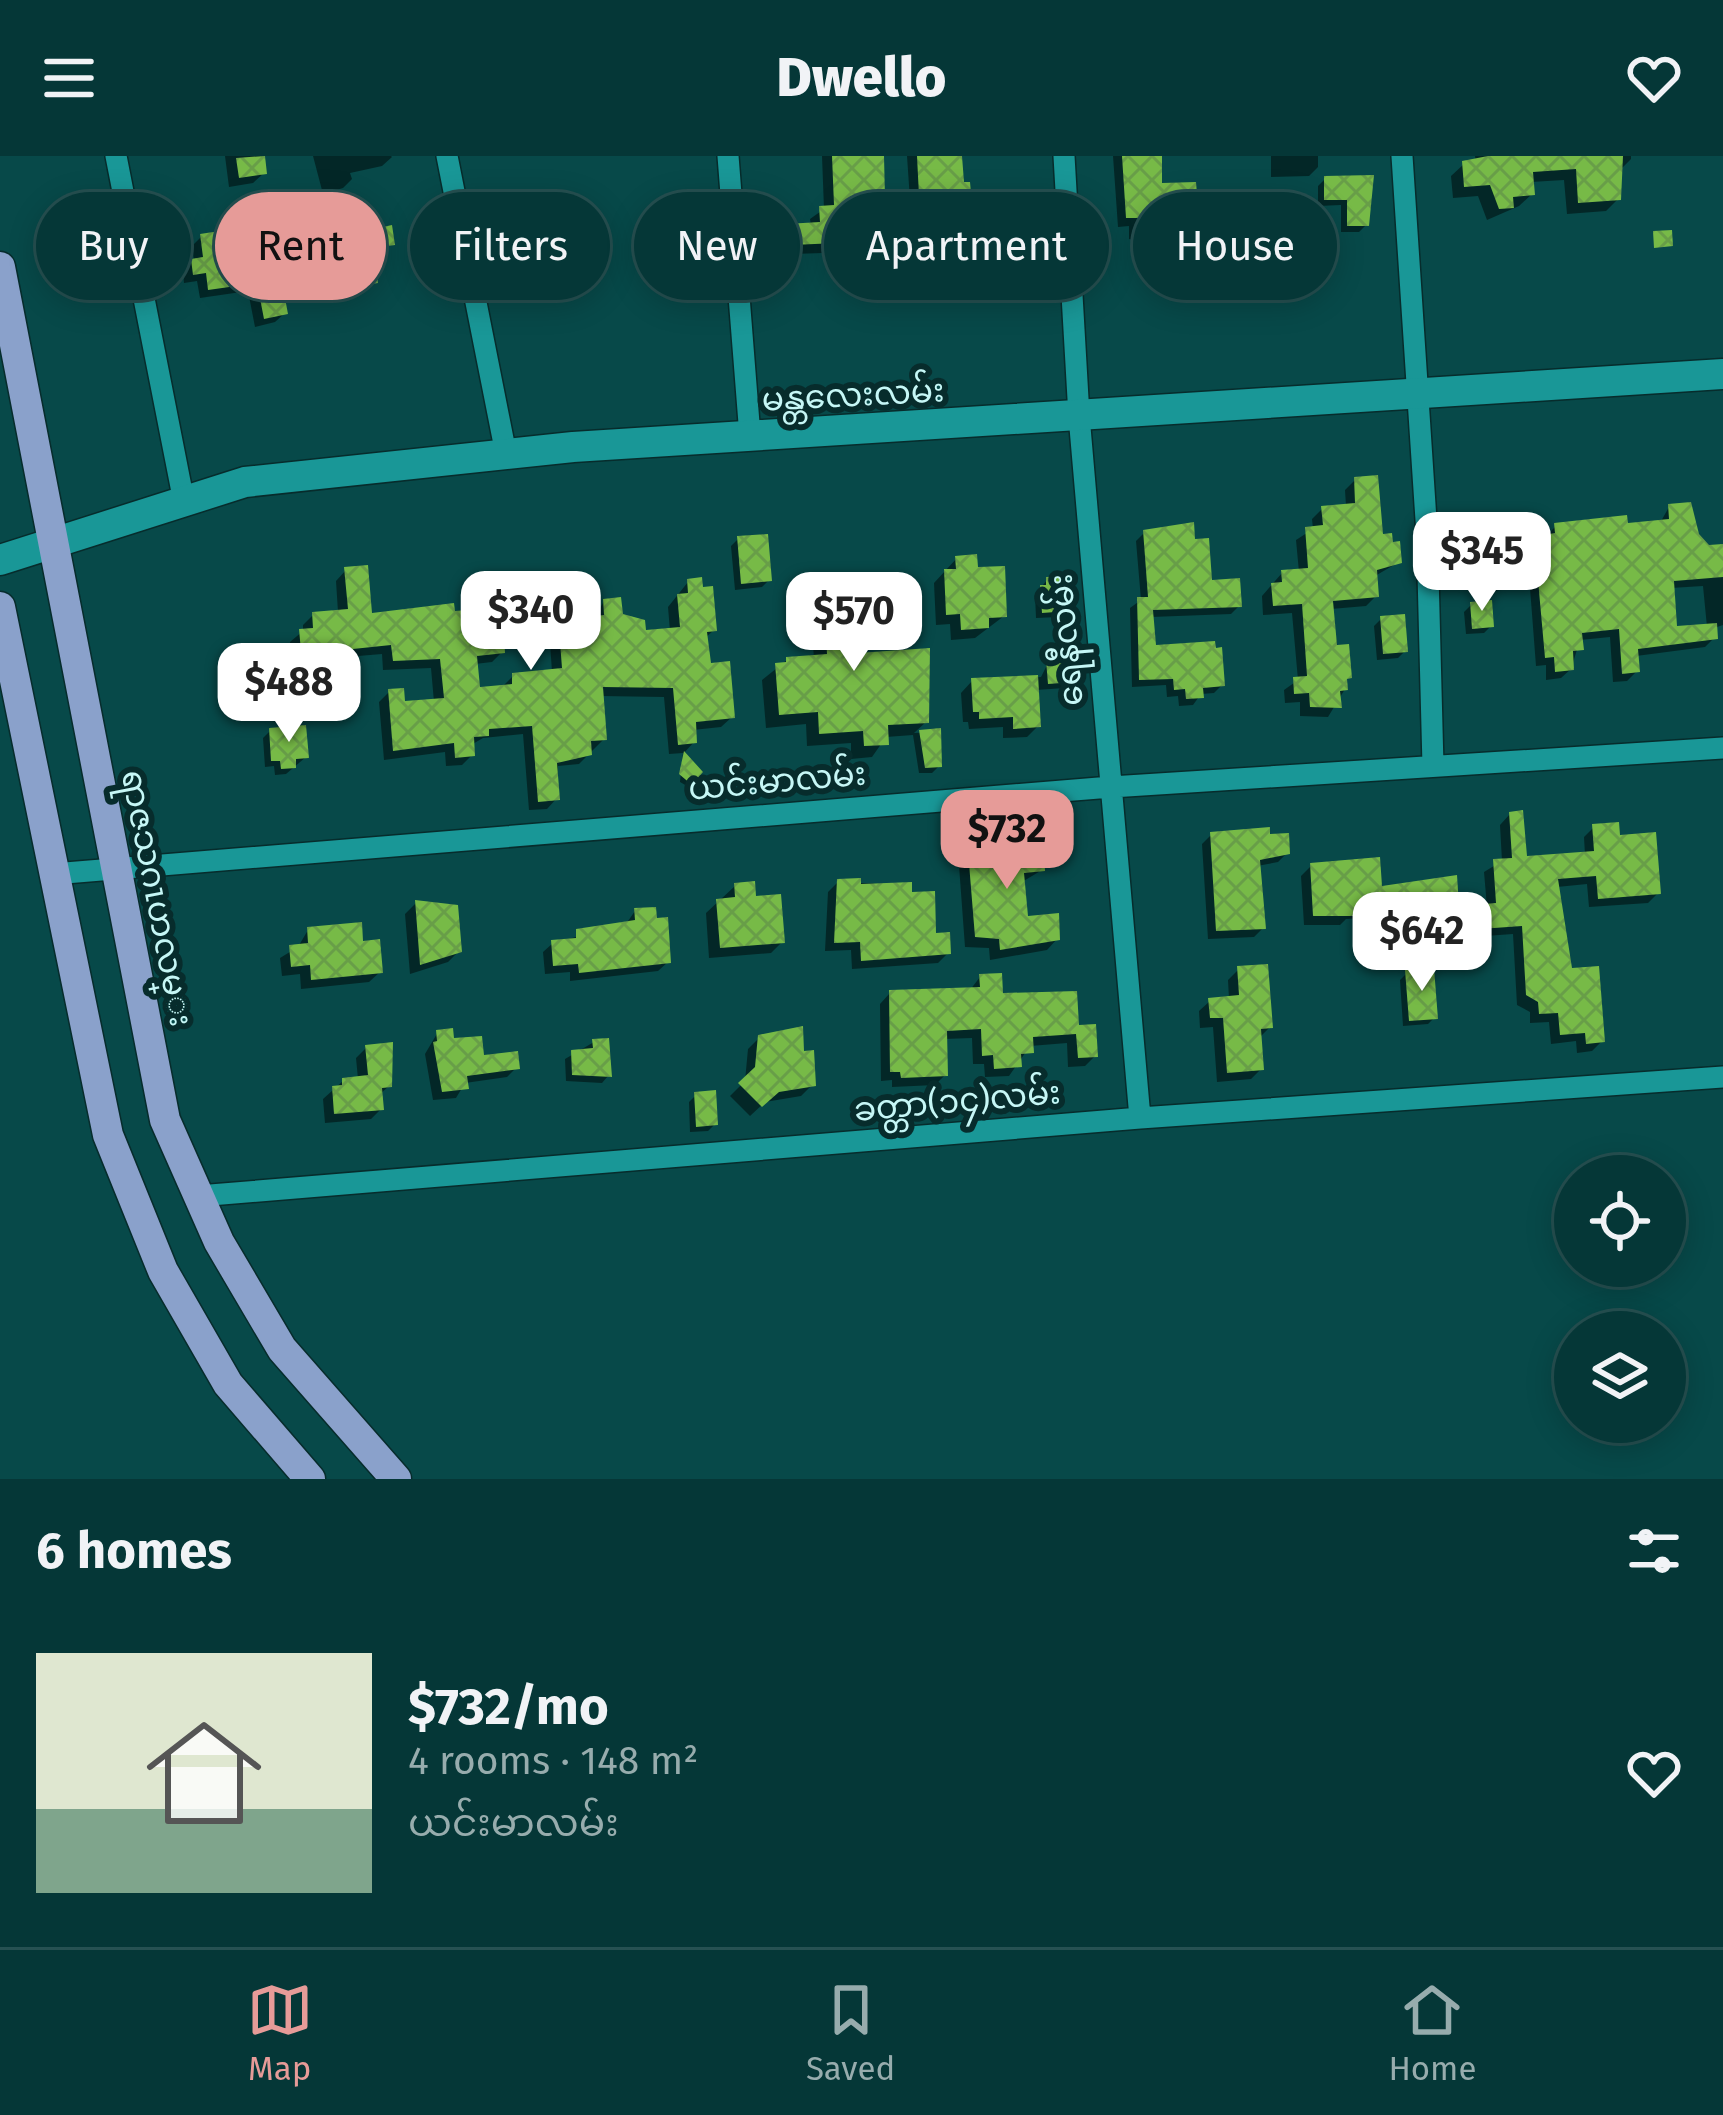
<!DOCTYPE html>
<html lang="en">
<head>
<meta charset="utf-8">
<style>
  :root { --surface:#053737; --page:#0e3f3f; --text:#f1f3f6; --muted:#97acad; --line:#265152; --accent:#e69b98 }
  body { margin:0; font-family:"Fira Sans","Noto Sans Myanmar",sans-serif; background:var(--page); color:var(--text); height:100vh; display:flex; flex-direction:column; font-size:45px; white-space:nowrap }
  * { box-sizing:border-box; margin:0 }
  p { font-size:39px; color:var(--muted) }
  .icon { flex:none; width:66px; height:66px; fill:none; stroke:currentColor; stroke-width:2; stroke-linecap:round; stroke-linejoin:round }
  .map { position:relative; height:1323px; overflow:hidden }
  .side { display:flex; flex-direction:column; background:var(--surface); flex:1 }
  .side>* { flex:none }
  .top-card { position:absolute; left:36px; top:36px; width:1653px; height:108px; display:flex; gap:24px }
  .fabs { position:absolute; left:1554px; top:999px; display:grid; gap:24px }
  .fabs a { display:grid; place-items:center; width:132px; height:132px; border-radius:50%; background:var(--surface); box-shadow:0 6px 30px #0003,0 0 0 3px var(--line); font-size:60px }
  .price { position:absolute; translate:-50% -102px; padding:0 27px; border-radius:24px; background:#fff; color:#222; font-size:39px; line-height:78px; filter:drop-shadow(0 3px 6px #0008) }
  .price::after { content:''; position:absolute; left:50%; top:72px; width:36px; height:27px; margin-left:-18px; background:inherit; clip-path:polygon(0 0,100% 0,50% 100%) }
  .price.on { background:var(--accent); color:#111 }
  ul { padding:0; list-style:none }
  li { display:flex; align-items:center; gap:36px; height:300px; padding:0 36px }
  li span { display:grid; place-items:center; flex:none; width:336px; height:240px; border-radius:0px; color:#555 }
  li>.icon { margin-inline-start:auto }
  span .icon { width:144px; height:144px; fill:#fffc; stroke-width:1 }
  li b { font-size:51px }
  h2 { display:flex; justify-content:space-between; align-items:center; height:144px; padding:0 36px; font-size:51px }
  .pill { padding:0 42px; border-radius:54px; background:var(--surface); box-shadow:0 6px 30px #0003,0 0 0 3px var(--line); font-size:42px; line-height:108px }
  .pill.on { background:var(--accent); color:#111 }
  header { display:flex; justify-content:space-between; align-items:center; height:156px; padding:0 36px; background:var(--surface); font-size:54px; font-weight:800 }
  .tabs { display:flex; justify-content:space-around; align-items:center; height:168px; border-top:3px solid var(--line); background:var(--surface); font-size:33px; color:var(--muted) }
  .tabs a { display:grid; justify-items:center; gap:6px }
  .tabs .on { color:var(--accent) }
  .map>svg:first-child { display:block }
  .shadow { fill:#0007; fill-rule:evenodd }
  .building { fill:url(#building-cross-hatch) }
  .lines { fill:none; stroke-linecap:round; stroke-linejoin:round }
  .street-casing { stroke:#072c2c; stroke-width:24 }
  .secondary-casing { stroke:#072c2c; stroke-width:33 }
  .primary-casing { stroke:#072c2c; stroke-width:33 }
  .street { stroke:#199797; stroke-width:21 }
  .secondary { stroke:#199797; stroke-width:30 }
  .primary { stroke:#8aa1cb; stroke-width:30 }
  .labels { text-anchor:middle; stroke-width:12; stroke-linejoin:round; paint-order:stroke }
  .street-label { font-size:33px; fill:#c6f7f6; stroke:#072c2c }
</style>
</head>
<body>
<header><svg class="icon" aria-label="menu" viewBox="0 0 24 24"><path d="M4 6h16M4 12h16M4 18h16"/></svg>Dwello<svg class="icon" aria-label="heart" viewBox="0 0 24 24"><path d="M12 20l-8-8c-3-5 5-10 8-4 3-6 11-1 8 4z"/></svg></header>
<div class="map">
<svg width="1723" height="1323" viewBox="0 0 1723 1323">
  <defs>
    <pattern id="building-cross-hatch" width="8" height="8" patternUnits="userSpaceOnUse" patternTransform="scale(3)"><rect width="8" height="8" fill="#77ba47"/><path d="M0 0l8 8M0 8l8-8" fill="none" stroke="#689e48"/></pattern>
  </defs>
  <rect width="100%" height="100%" fill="#074949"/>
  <path class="shadow" d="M 225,0 L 262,0 L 264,17 L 253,27 L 229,31 Z
    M 313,0 L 391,0 L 392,1 L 382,10 L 350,17 L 352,23 L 343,32 L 323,38 Z
    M 822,0 L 881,0 L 883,45 L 910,44 L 907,0 L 959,0 L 962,30 L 983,50 L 959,74 L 960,87 L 949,97 L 909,98 L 907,78 L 834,82 L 823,97 L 761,99 L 760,83 L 770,72 L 811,70 L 810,63 L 824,53 Z
    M 1113,0 L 1159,0 L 1159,30 L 1209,52 L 1179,71 L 1180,82 L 1170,92 L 1129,83 L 1129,70 L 1118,71 Z
    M 1271,0 L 1318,0 L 1318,11 L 1309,20 L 1271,21 Z
    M 1475,0 L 1631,0 L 1631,3 L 1620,14 L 1618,43 L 1606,55 L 1567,58 L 1564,24 L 1531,26 L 1532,38 L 1519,50 L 1487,64 L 1478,40 L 1453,42 L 1451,20 L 1464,8 L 1476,7 Z
    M 1371,22 L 1366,69 L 1359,76 L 1341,76 L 1341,49 L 1318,50 L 1318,30 L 1325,23 Z
    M 313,53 L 376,75 L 392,88 L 371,99 L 375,126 L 365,135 L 315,143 L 312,123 L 279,128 L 285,157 L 275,166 L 255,171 L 248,135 L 200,142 L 197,125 L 184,127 L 183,115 L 194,104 L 192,90 L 202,80 L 304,63 Z
    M 1355,324 L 1380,381 L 1399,406 L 1375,420 L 1376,440 L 1366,450 L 1331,453 L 1345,533 L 1328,561 L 1300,560 L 1300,546 L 1285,547 L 1284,534 L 1298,524 L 1292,457 L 1263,459 L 1262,440 L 1282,417 L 1299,416 L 1296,384 L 1313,373 L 1312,363 L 1323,352 L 1346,350 L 1345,334 Z
    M 1669,351 L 1708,393 L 1723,391 L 1723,469 L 1714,472 L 1715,481 L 1705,491 L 1636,500 L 1637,515 L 1627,525 L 1613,526 L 1610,481 L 1580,484 L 1571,513 L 1561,522 L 1546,524 L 1546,509 L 1536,510 L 1530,432 L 1473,436 L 1471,402 L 1481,392 L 1546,380 L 1556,370 L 1660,367 ZM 1703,430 L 1707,471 L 1674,473 L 1671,432 Z
    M 1144,377 L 1193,386 L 1209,427 L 1239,450 L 1231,458 L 1151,461 L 1153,493 L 1213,495 L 1222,529 L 1214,537 L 1201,538 L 1193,549 L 1179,550 L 1178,540 L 1167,541 L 1166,529 L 1132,531 L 1130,452 L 1141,444 L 1136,385 Z
    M 738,383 L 769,424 L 762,431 L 735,434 L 731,390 Z
    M 957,402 L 975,415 L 1004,460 L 975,482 L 951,484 L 950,468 L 936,469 L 934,427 Z
    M 346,414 L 370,460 L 452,458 L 502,496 L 492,506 L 475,508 L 477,535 L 503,530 L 513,520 L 552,516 L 550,486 L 560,476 L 594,463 L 604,445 L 643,477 L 670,475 L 668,451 L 688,426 L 714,474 L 705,482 L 708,510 L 732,561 L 721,571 L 693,574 L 694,586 L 683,598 L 699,615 L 687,630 L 680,626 L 683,597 L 669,598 L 664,541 L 600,540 L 604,583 L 579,608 L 558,610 L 557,642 L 547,653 L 529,654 L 523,578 L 483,582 L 471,589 L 472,599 L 462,609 L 446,610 L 445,596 L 384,604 L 379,546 L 389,536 L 402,548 L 434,546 L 431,512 L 383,514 L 382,498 L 346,501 L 334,517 L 307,519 L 306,502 L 291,504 L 290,486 L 303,475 L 303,469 L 313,459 L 338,456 L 336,425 Z
    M 831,420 L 849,433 L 864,460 L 853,471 L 855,500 L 926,566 L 914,577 L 938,576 L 939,610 L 932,617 L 919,617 L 913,579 L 886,581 L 872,601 L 851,603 L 851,587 L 807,590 L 806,568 L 766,572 L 762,524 L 787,504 L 814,502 L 812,477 L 802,478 L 800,450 Z
    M 1047,424 L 1066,454 L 1059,461 L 1036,462 L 1035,439 Z
    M 1471,449 L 1491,470 L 1484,477 L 1466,478 L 1464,456 Z
    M 1381,463 L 1405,495 L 1398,502 L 1377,504 L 1374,470 Z
    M 1048,507 L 1072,525 L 1065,532 L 1036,534 L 1038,570 L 1027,581 L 1003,582 L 1003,571 L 969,573 L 968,566 L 963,566 L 961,537 L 972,525 L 1041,521 Z
    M 270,575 L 306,601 L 286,618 L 275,619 L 274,610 L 265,611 L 263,582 Z
    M 1510,658 L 1524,704 L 1585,699 L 1584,681 L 1594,671 L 1617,682 L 1658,737 L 1648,747 L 1589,751 L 1587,728 L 1557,731 L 1569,815 L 1602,885 L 1592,895 L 1577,897 L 1576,885 L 1551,888 L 1549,866 L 1530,867 L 1530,856 L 1517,849 L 1513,778 L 1429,784 L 1428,768 L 1377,773 L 1376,761 L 1346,763 L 1340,769 L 1304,769 L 1301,720 L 1311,710 L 1457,754 L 1487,751 L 1484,716 L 1502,705 L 1500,669 Z
    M 1211,679 L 1268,681 L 1287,697 L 1278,706 L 1257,710 L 1263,772 L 1254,781 L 1208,783 L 1202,688 Z
    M 968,686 L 1027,699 L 1042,714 L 1022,726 L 1025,763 L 1057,783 L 1047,794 L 990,804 L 989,792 L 965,791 L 958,696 Z
    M 838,726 L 909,729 L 910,739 L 948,797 L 938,807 L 852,813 L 851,794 L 825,795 L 828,736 Z
    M 735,730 L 754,743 L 782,786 L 771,797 L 709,802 L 706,757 Z
    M 416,747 L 459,795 L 448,806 L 410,818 L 405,758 Z
    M 635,755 L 668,806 L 658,815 L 570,825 L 570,816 L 545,818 L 543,796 L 553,787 L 626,768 Z
    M 308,774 L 360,788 L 380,816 L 369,826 L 301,833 L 300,818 L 282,820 L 280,802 L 298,791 Z
    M 1239,813 L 1270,871 L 1259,882 L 1261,913 L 1251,923 L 1217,926 L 1213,871 L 1200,872 L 1199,855 L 1210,845 L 1229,843 L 1228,824 Z
    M 1407,817 L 1435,861 L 1428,868 L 1403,870 L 1400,824 Z
    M 980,821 L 1000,840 L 1076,873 L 1095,900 L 1085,910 L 1068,911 L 1067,887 L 1030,890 L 1009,920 L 985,921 L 984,908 L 973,908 L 972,882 L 944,883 L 945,919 L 935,929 L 892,931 L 892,924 L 881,925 L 880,848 L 890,837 L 970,834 Z
    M 438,876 L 481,902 L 516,912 L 507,921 L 465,927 L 456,942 L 433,944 L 425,898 Z
    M 759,882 L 801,898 L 813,928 L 801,940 L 765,946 L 750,960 L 730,940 L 745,925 L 748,893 Z
    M 594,886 L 608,920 L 602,927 L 566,925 L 565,903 Z
    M 366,892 L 389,930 L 379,939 L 381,953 L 371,963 L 325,967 L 323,943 L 343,925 L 358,923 L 356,902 Z
    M 696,939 L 715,968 L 708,975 L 690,976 L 689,946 Z"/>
  <path class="building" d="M 265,0 L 267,18 L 239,22 L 236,2 Z
    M 832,0 L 884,0 L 885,42 L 919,40 L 917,0 L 962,0 L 964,26 L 970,26 L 971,37 L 985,36 L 986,52 L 972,53 L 973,64 L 961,65 L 963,88 L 918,89 L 916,69 L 836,73 L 837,87 L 770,90 L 769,69 L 820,66 L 819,50 L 834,49 Z
    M 1122,0 L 1162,0 L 1162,27 L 1196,26 L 1197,38 L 1212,38 L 1212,53 L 1197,54 L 1197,62 L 1182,63 L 1183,83 L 1138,74 L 1138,62 L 1126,62 Z
    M 1488,0 L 1623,0 L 1621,44 L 1578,47 L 1576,13 L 1533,16 L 1535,39 L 1513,41 L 1514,52 L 1499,53 L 1490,29 L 1464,31 L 1462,5 Z
    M 1374,19 L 1369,70 L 1347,70 L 1347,44 L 1324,44 L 1324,20 Z
    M 335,47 L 337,61 L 376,58 L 378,72 L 392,69 L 395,89 L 373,92 L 378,127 L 324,136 L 321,115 L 281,121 L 288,158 L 264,163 L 257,127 L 208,134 L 206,117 L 193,119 L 191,103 L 203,101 L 200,78 L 313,61 L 312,50 Z
    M 1672,74 L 1673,90 L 1654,92 L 1653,75 Z
    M 1378,319 L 1383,378 L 1392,377 L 1393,386 L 1400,385 L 1402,407 L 1377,414 L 1379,441 L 1333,445 L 1337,489 L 1349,488 L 1352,522 L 1347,523 L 1348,534 L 1340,535 L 1342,552 L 1310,551 L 1309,537 L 1294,538 L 1293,521 L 1307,520 L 1302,448 L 1273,450 L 1271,427 L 1282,426 L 1281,414 L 1308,412 L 1305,371 L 1323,369 L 1321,350 L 1355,347 L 1354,321 Z
    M 1691,346 L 1699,378 L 1709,389 L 1723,388 L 1723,421 L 1674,425 L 1677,470 L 1717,467 L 1718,483 L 1638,493 L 1640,516 L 1622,518 L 1619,473 L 1582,477 L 1584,494 L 1573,495 L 1574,514 L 1555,516 L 1554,501 L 1545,502 L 1538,424 L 1482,428 L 1479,390 L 1555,377 L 1554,367 L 1627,359 L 1628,367 L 1669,363 L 1668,348 Z
    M 1194,366 L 1195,383 L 1209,382 L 1212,424 L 1240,422 L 1242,451 L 1153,454 L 1156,489 L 1215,485 L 1216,492 L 1222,491 L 1225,530 L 1203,532 L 1204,542 L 1186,543 L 1185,533 L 1174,534 L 1173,523 L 1139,524 L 1137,441 L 1148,441 L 1143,374 Z
    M 768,378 L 772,425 L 741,428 L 737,380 Z
    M 977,398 L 978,411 L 1005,410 L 1007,461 L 989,462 L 989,472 L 961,474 L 960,458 L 946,459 L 944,413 L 956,413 L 955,400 Z
    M 368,409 L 372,457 L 454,447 L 455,455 L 502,451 L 505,497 L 477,500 L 480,531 L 512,528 L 512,517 L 562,512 L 559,473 L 585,471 L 584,461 L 604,459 L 603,443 L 621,441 L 623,458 L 645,464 L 646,474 L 680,471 L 677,438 L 688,437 L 687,423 L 702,421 L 703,431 L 713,430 L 717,475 L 707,476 L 711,507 L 730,505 L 735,562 L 696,566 L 697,587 L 678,589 L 673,532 L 603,531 L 607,584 L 591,585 L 592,599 L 557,607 L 560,644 L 538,646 L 532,570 L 489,573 L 489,580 L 474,581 L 475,600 L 455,602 L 454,587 L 393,595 L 388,533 L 404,532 L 405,545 L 444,542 L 440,503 L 393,505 L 391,489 L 353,493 L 347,508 L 316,511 L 315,494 L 301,495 L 299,473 L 313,472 L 312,456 L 348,453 L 344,411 Z
    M 851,416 L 852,430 L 865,428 L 868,461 L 856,462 L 858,497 L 930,492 L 929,567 L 888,569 L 889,589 L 864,590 L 863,575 L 819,578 L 818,556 L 779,559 L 775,507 L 786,506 L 786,501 L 827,498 L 825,465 L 815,466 L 812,433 L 831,432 L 830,418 Z
    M 501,420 L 503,440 L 486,442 L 484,421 Z
    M 1067,420 L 1069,455 L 1042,457 L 1040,429 L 1046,429 L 1046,421 Z
    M 1492,444 L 1494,471 L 1472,473 L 1470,446 Z
    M 1405,458 L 1408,496 L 1383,498 L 1380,460 Z
    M 1074,502 L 1075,526 L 1048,528 L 1046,504 Z
    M 1038,519 L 1041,571 L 1013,573 L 1013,561 L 979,563 L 979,556 L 973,556 L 971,522 Z
    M 306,569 L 309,602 L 296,603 L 296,612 L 281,613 L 280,605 L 271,605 L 269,572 Z
    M 941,572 L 942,611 L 925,612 L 919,574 Z
    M 684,595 L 703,616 L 692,629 L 679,618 Z
    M 1523,654 L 1527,700 L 1594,695 L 1592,668 L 1619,666 L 1620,679 L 1656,676 L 1661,738 L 1598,743 L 1596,720 L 1558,723 L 1572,812 L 1599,810 L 1605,886 L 1586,888 L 1585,877 L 1560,879 L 1558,857 L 1539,858 L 1538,846 L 1526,839 L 1522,770 L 1438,776 L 1437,760 L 1386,764 L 1385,752 L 1353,755 L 1353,760 L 1313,760 L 1310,707 L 1380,701 L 1382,730 L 1457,719 L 1459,750 L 1496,747 L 1493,703 L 1512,702 L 1509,656 Z
    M 1270,671 L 1270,678 L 1289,677 L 1290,698 L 1260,704 L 1266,773 L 1216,775 L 1210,676 Z
    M 1023,678 L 1029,696 L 1044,695 L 1045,715 L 1024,717 L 1028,760 L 1059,757 L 1060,784 L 1000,794 L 999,783 L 975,781 L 967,683 Z
    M 861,722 L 861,728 L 912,726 L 912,736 L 935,735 L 936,777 L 950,776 L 951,798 L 861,805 L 860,786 L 834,787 L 837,723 Z
    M 755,725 L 756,740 L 781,738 L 785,787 L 720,792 L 716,743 L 735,741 L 734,727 Z
    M 415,744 L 458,749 L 462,796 L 420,809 Z
    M 656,751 L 657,762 L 668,761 L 671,807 L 579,817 L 578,808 L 553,810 L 551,784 L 576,782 L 576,773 L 635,764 L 634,752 Z
    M 362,766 L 363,785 L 380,783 L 383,817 L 311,824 L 310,809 L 291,811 L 289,789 L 308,787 L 307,771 Z
    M 1268,808 L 1273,872 L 1261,873 L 1264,914 L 1227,917 L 1223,862 L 1210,862 L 1208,842 L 1239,839 L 1237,810 Z
    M 1434,812 L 1438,863 L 1409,865 L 1405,814 Z
    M 1002,817 L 1003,837 L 1077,835 L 1079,869 L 1096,868 L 1098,901 L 1078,902 L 1076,878 L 1033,881 L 1034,897 L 1021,898 L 1022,911 L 994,913 L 993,899 L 982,900 L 981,873 L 947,875 L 948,920 L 901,922 L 900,916 L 890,916 L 889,834 L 980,831 L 979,818 Z
    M 803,870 L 804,895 L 814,894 L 816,930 L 779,936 L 762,951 L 738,927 L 755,911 L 758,879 Z
    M 453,872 L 454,882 L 482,880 L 484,899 L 518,895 L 520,913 L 467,920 L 469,933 L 442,936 L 433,886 L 437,885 L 436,874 Z
    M 609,882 L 612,921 L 572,919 L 571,894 L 593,892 L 592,883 Z
    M 393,886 L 392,931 L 382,932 L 384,954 L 334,958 L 332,930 L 342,929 L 342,922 L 368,919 L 365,889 Z
    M 716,934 L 718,969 L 696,971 L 694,936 Z"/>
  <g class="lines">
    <defs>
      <path id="street" d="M 116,0 L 184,346
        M 447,0 L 506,298
        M 728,0 L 750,280
        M 1064,0 L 1079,260 L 1140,962
        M 1402,0 L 1427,379 L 1433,610
        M 53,718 L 1111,631 L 1723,592
        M 198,1040 L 1140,962 L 1723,921"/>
      <path id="secondary" d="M 0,404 L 245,326 L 573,291 L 1723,218"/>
      <path id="primary" d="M 0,111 L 165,964 L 219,1086 L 282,1193 L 396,1323
        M 0,451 L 108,979 L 163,1115 L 228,1228 L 310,1323"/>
    </defs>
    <use href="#street" class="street-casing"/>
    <use href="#secondary" class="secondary-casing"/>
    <use href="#primary" class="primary-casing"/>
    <use href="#street" class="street"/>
    <use href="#secondary" class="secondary"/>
    <use href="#primary" class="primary"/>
  </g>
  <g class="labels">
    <g class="street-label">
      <text transform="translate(853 238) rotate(-3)" y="12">မန္တလေးလမ်း</text>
      <text transform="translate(1065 484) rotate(-95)" y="12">ရေနီလမ်း</text>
      <text transform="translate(777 624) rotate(-5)" y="12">ယင်းမာလမ်း</text>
      <text transform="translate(158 742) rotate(79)" y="12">ရာဇသဂၤဟလမ္း</text>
      <text transform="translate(957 944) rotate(-5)" y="12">ခတ္တာ(၁၄)လမ်း</text>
    </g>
  </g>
</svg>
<div class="fabs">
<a><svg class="icon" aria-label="locate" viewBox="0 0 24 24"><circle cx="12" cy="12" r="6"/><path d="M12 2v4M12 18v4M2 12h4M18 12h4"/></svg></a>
<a><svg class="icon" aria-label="layers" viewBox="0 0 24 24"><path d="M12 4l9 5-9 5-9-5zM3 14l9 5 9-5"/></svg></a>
</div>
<b class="price" style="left:1482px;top:458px">$345</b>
<b class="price" style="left:531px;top:517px">$340</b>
<b class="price" style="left:854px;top:518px">$570</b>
<b class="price" style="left:289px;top:589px">$488</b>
<b class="price on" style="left:1007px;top:736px">$732</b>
<b class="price" style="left:1422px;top:838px">$642</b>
<div class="top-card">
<a class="pill">Buy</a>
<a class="pill on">Rent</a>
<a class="pill">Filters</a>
<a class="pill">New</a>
<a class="pill">Apartment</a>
<a class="pill">House</a>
</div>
</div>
<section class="side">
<h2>6 homes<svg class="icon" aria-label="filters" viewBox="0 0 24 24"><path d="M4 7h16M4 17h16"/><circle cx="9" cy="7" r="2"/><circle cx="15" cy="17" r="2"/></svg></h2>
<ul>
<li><span style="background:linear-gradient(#dfe7d0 65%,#7fa58c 0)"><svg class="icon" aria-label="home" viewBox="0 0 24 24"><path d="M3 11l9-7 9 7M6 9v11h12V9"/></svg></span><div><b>$732/mo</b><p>4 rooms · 148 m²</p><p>ယင်းမာလမ်း</p></div><svg class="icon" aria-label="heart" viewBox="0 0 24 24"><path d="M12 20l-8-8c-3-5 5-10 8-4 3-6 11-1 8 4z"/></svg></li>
</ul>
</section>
<nav class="tabs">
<a class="on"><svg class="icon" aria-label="map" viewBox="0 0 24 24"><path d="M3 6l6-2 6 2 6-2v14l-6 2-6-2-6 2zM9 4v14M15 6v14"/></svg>Map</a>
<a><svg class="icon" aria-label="saved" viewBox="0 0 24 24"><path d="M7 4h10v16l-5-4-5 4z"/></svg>Saved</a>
<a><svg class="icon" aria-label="home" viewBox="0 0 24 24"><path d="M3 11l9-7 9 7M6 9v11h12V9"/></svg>Home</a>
</nav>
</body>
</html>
